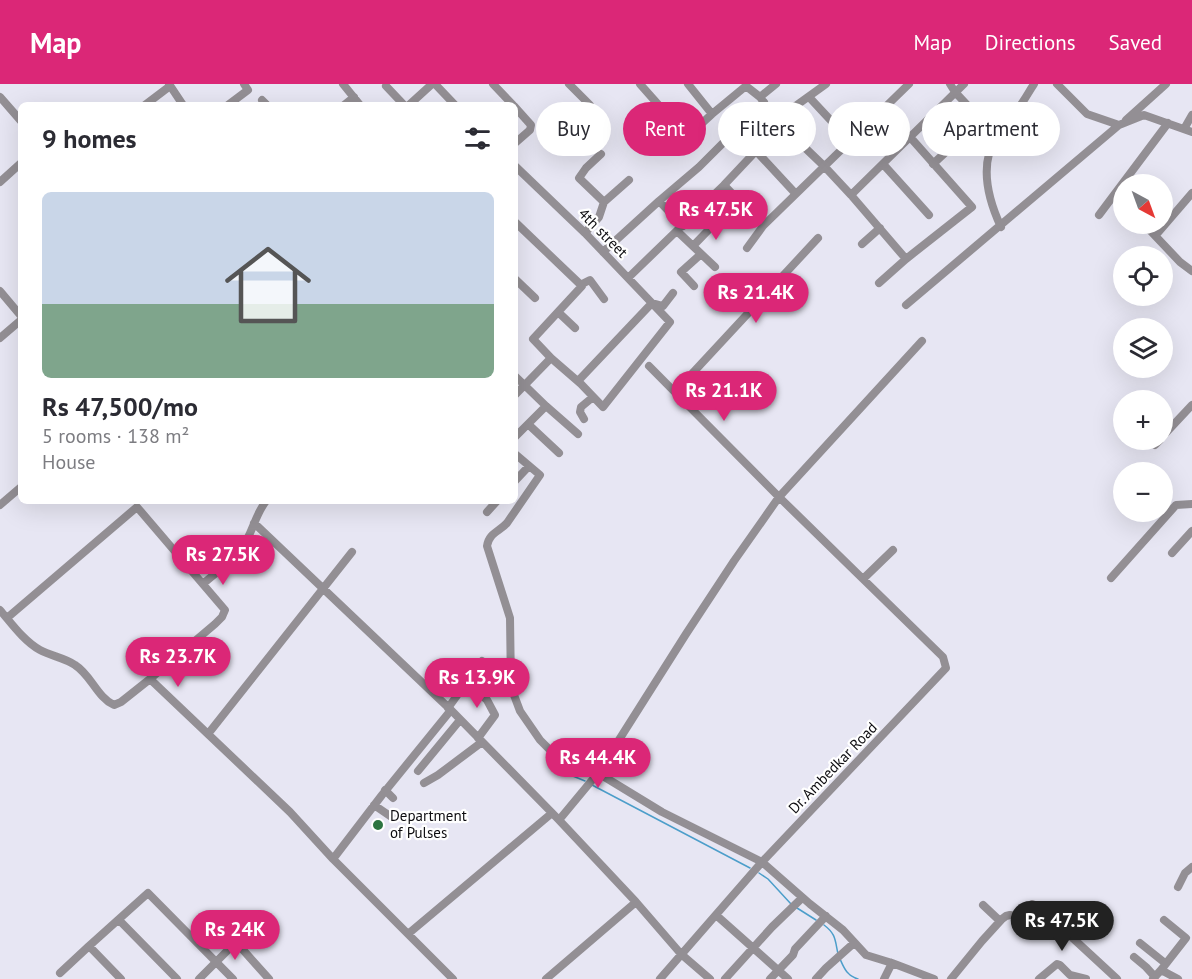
<!DOCTYPE html>
<html lang="en">
<head>
<meta charset="utf-8">
<style>
  :root { --surface:#fff; --page:#f7f7f7; --text:#2b2b33; --muted:#7c7c81; --line:#e1e1e2; --accent:#db2777 }
  body { margin:0; font-family:"PT Sans",sans-serif; background:var(--page); color:var(--text); height:100vh; display:flex; flex-direction:column; font-size:22px; white-space:nowrap }
  * { box-sizing:border-box; margin:0 }
  p { font-size:20px; color:var(--muted) }
  .icon { flex:none; width:33px; height:33px; fill:none; stroke:currentColor; stroke-width:2; stroke-linecap:round; stroke-linejoin:round }
  .map { position:relative; flex:1; overflow:hidden }
  .side { position:absolute; left:18px; top:18px; width:500px; height:402px; display:flex; flex-direction:column; background:var(--surface); border-radius:9px; box-shadow:0 6px 24px #0002 }
  .side>* { flex:none }
  .banner { position:absolute; left:536px; top:18px; width:566px; height:54px; display:flex; gap:12px }
  .needle { width:39px; rotate:139deg }
  .fabs { position:absolute; left:1113px; top:90px; display:grid; gap:12px }
  .fabs a { display:grid; place-items:center; width:60px; height:60px; border-radius:50%; background:var(--surface); box-shadow:0 6px 24px #0002; font-size:30px }
  .price { position:absolute; translate:-50% -51px; padding:0 14px; border-radius:21px; background:var(--accent); color:#fff; font-size:20px; line-height:39px; filter:drop-shadow(0 2px 3px #0008) }
  .price::after { content:''; position:absolute; left:50%; top:36px; width:18px; height:14px; margin-left:-9px; background:inherit; clip-path:polygon(0 0,100% 0,50% 100%) }
  .price.on { background:#222; color:#fff }
  ul { padding:0; list-style:none }
  li { display:grid; align-content:center; gap:12px; height:318px; padding:0 24px }
  li+li { border-top:2px solid var(--line) }
  li span { display:grid; place-items:center; height:186px; border-radius:9px; color:#555 }
  li>.icon { margin-inline-start:auto }
  span .icon { width:108px; height:108px; fill:#fffc; stroke-width:1 }
  li b { font-size:26px }
  h2 { display:flex; justify-content:space-between; align-items:center; height:72px; padding:0 24px; font-size:26px }
  .tag { padding:0 21px; border-radius:27px; background:var(--surface); box-shadow:0 6px 24px #0002; font-size:21px; line-height:54px }
  .tag.on { background:var(--accent); color:#fff }
  header { display:flex; align-items:center; gap:36px; box-sizing:border-box; height:84px; padding:0 30px; background:var(--accent); color:#fff }
  header strong { font-size:28px }
  nav { display:flex; gap:33px; margin-inline-start:auto; font-size:21px }
  .map>svg:first-child { display:block }
  .lines { fill:none; stroke-linecap:round; stroke-linejoin:round }
  .stream { stroke:#4c9eca; stroke-width:1.5 }
  .minor { stroke:#938f94; stroke-width:8 }
  .poi-dot { fill:#2c7440; stroke:#fff; stroke-width:2 }
  .labels { text-anchor:middle; stroke-width:4.5; stroke-linejoin:round; paint-order:stroke }
  .street-label { font-size:15px; fill:#0d0c10; stroke:#fff }
  .poi-label { font-size:15px; fill:#0d0c10; stroke:#fff; text-anchor:start }
</style>
</head>
<body>
<header>
<strong>Map</strong>
<nav><a>Map</a><a>Directions</a><a>Saved</a></nav>
</header>
<div class="map">
<svg width="1192" height="895" viewBox="0 0 1192 895">
  <rect width="100%" height="100%" fill="#e7e6f3"/>
  <g class="lines">
    <path class="stream" d="M 568,690 L 585,697
      M 592,701 L 750,784
      M 759,789 L 768,795 L 791,820
      M 797,824 L 816,836
      M 824,841 C 836,850 835,856 838,870
      M 840,875 C 844,884 847,892 858,895"/>
    <path class="minor" d="M 169,0 L 183,21
      M 343,0 L 360,21
      M 435,0 L 455,21
      M 493,0 L 513,21
      M 569,0 L 590,21
      M 640,0 L 687,53 L 712,30
      M 688,0 L 712,30 L 746,2 L 760,13 L 776,36 L 824,82 L 851,111 L 964,0
      M 950,0 L 955,8 L 996,52
      M 1057,0 L 1087,30 L 1119,41 L 1144,31 L 1192,48
      M 386,2 L 404,21
      M 0,13 L 21,37
      M 760,13 L 776,0
      M 809,13 L 850,57
      M 262,16 L 267,21
      M 145,21 L 170,2
      M 228,21 L 248,6 L 244,0
      M 344,21 L 354,13
      M 409,21 L 432,0
      M 514,22 L 531,41 L 530,46 L 514,60
      M 776,36 L 826,0
      M 1126,36 L 1166,0
      M 736,45 L 756,67
      M 1184,45 L 1192,31
      M 601,70 L 586,84 L 579,94 L 604,118
      M 883,80 L 929,131
      M 933,80 L 980,36
      M 514,81 L 585,149 L 670,238 L 603,323 L 581,300 L 551,274
      M 0,98 L 21,79
      M 724,101 L 756,67 L 795,109
      M 851,111 L 906,175 L 972,123 L 910,53
      M 1114,111 L 1124,120
      M 659,117 L 683,142
      M 1099,131 L 1168,39
      M 514,137 L 582,202 L 533,255 L 551,274 L 514,312
      M 1144,140 L 1180,178 L 1192,187
      M 1001,143 C 988,115 979,81 996,53 C 1001,43 1010,36 1016,27 C 1023,19 1028,9 1034,0
      M 677,147 L 715,183
      M 585,149 L 599,133 L 604,118 L 629,96
      M 1156,151 L 1192,109
      M 862,160 L 880,144
      M 693,162 L 720,134
      M 747,164 L 763,142
      M 603,168 L 659,117 L 699,83 L 764,18
      M 514,194 L 535,214
      M 628,194 L 724,101 L 763,142 L 909,0
      M 879,199 L 906,175
      M 580,201 L 590,196 L 604,215
      M 694,202 L 681,188 L 701,170
      M 0,207 L 21,232
      M 906,221 L 1119,41
      M 558,228 L 575,244
      M 0,254 L 21,236
      M 649,282 L 779,413 L 922,257
      M 514,291 L 546,322 L 578,350
      M 578,297 L 652,219 L 663,222 L 673,209
      M 675,308 L 818,154
      M 584,335 L 580,328 L 581,323 L 593,313
      M 529,341 L 559,369
      M 1162,353 L 1192,321
      M 514,354 L 546,322
      M 1155,361 L 1160,356
      M 514,369 L 540,391 L 507,439 C 499,448 489,449 487,462 L 510,534 L 511,603 L 520,627 L 540,656 L 562,678 L 598,689 L 662,728 L 762,778 L 810,820 L 843,846 L 866,871 L 892,879 L 934,895
      M 514,398 L 529,382
      M 0,421 L 21,403
      M 487,428 L 497,417
      M 254,439 L 451,626
      M 1172,469 L 1192,447
      M 1111,494 L 1176,421 L 1192,420
      M 203,500 C 214,490 230,479 239,468 C 252,453 254,432 266,417
      M 0,526 C 12,540 24,557 40,566 C 51,572 65,574 75,581 C 91,591 97,613 114,621 L 121,618 L 150,595 L 215,540 L 222,533 L 225,526 L 137,423 L 7,534
      M 150,595 L 290,728 L 333,775 L 382,711 L 451,626 L 559,736 L 598,689 L 686,550 L 734,477 L 779,413 L 863,495 L 893,466
      M 467,598 L 487,616 L 495,631 L 478,654
      M 448,624 L 482,577
      M 208,650 L 352,468
      M 418,687 L 460,636
      M 424,699 L 438,691 L 482,658
      M 385,706 L 393,714
      M 374,721 L 393,734
      M 559,736 L 636,818 L 681,870 L 710,895
      M 333,775 L 453,895
      M 1178,803 L 1185,789 L 1192,783
      M 983,821 L 1000,837
      M 716,831 L 788,895
      M 119,836 L 177,895
      M 217,841 L 236,858 L 269,895
      M 408,850 L 552,729
      M 1140,859 L 1165,879
      M 1134,873 L 1146,883 L 1155,893
      M 1161,886 L 1186,854 L 1164,836
      M 60,889 L 89,862
      M 121,895 L 89,862 L 148,809 L 233,895
      M 199,895 L 236,858
      M 546,895 L 636,818
      M 660,895 L 762,778 L 946,584 L 943,573 L 863,495
      M 725,895 L 772,843 L 802,814
      M 770,895 L 793,871 L 795,865 L 826,832
      M 816,895 L 826,884 L 854,859
      M 884,895 L 892,879
      M 951,895 L 982,857 L 1002,835 L 1006,832 L 1010,831 L 1015,832 L 1032,820 L 1038,822 L 1117,895
      M 1039,895 L 1057,880 L 1060,881 L 1070,891 L 1086,895
      M 1153,895 L 1161,886 L 1178,895"/>
  </g>
  <circle class="poi-dot" cx="378" cy="741" r="6"/>
  <g class="labels">
    <g class="street-label">
      <text transform="translate(603 149) rotate(45)" y="5">4th street</text>
      <text transform="translate(833 684) rotate(-46)" y="5">Dr. Ambedkar Road</text>
    </g>
    <g class="poi-label">
      <text x="390" y="737">Department<tspan x="390" dy="17">of Pulses</tspan></text>
    </g>
  </g>
</svg>
<div class="fabs">
<a><svg class="needle" viewBox="-14 -14 28 28"><path d="M0-13l5 13h-10z" fill="#e53935"/><path d="M0 13l5-13h-10z" fill="#7c7c81"/></svg></a>
<a><svg class="icon" aria-label="locate" viewBox="0 0 24 24"><circle cx="12" cy="12" r="6"/><path d="M12 2v4M12 18v4M2 12h4M18 12h4"/></svg></a>
<a><svg class="icon" aria-label="layers" viewBox="0 0 24 24"><path d="M12 4l9 5-9 5-9-5zM3 14l9 5 9-5"/></svg></a>
<a>+</a>
<a>−</a>
</div>
<b class="price" style="left:716px;top:157px">Rs 47.5K</b>
<b class="price" style="left:756px;top:240px">Rs 21.4K</b>
<b class="price" style="left:724px;top:338px">Rs 21.1K</b>
<b class="price" style="left:223px;top:502px">Rs 27.5K</b>
<b class="price" style="left:178px;top:604px">Rs 23.7K</b>
<b class="price" style="left:477px;top:625px">Rs 13.9K</b>
<b class="price" style="left:598px;top:705px">Rs 44.4K</b>
<b class="price on" style="left:1062px;top:868px">Rs 47.5K</b>
<b class="price" style="left:235px;top:877px">Rs 24K</b>
<div class="banner">
<a class="tag">Buy</a>
<a class="tag on">Rent</a>
<a class="tag">Filters</a>
<a class="tag">New</a>
<a class="tag">Apartment</a>
</div>
<section class="side">
<h2>9 homes<svg class="icon" aria-label="filters" viewBox="0 0 24 24"><path d="M4 7h16M4 17h16"/><circle cx="9" cy="7" r="2"/><circle cx="15" cy="17" r="2"/></svg></h2>
<ul>
<li><span style="background:linear-gradient(#c9d6e8 60%,#7fa58c 0)"><svg class="icon" aria-label="home" viewBox="0 0 24 24"><path d="M3 11l9-7 9 7M6 9v11h12V9"/></svg></span><div><b>Rs 47,500/mo</b><p>5 rooms · 138 m²</p><p>House</p></div></li>
</ul>
</section>
</div>
</body>
</html>
